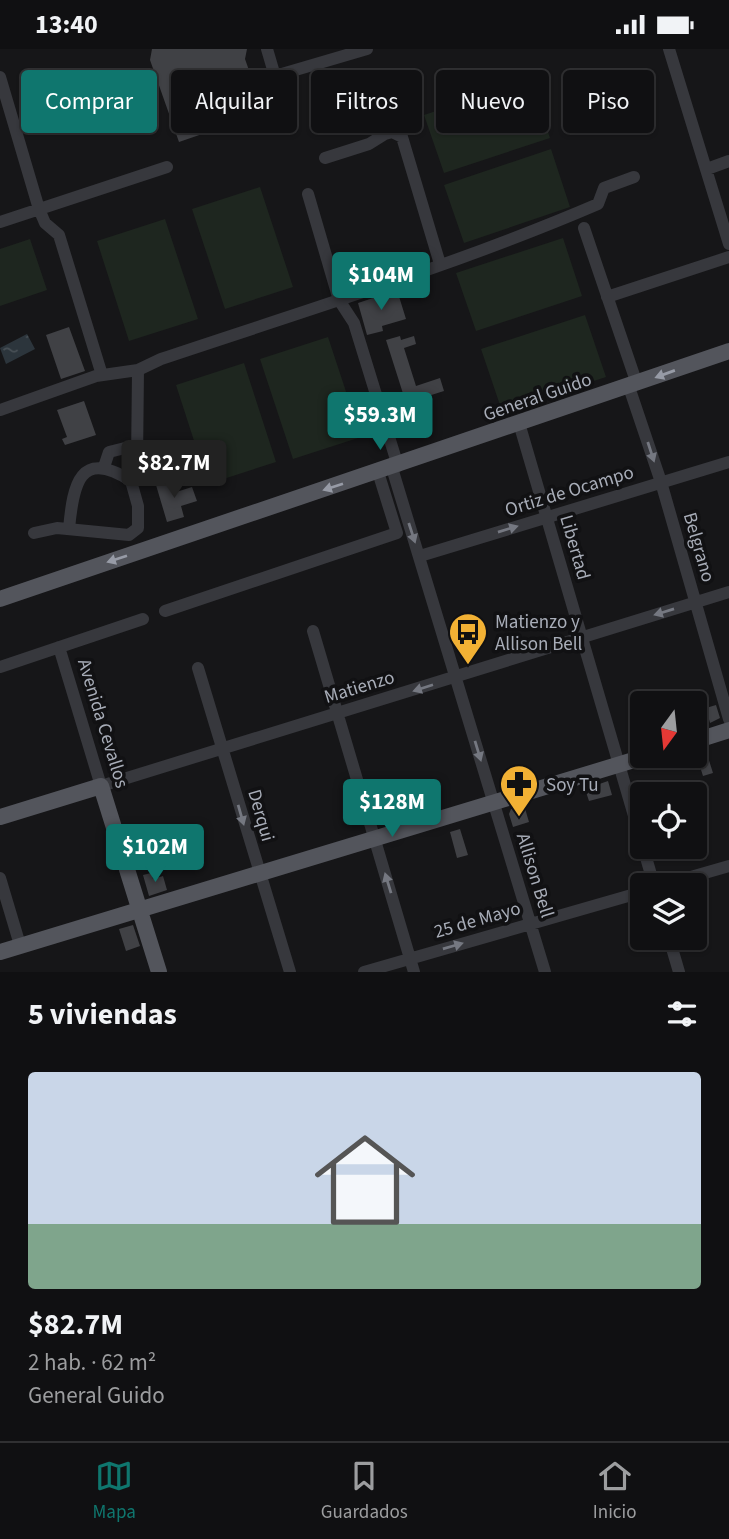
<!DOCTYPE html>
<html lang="es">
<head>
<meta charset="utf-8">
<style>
  :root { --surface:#101012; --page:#19191b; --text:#f1f3f6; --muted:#9c9d9f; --line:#303032; --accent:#0f766e }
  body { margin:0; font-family:"Source Sans 3",sans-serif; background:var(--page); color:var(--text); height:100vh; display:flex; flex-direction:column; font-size:26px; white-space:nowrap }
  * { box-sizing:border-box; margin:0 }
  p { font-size:23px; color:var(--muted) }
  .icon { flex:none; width:38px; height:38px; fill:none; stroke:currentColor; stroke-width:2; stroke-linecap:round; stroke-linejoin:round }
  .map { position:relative; height:923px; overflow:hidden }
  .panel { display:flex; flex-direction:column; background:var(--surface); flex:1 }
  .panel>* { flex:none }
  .top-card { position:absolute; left:21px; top:21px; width:688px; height:63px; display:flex; gap:14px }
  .needle { width:46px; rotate:195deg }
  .buttons { position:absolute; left:630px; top:642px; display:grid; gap:14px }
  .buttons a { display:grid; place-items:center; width:77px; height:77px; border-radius:7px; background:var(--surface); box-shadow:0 2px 5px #0004,0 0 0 2px var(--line); font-size:35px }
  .price { position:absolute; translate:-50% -60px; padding:0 16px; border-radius:7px; background:var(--accent); color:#fff; font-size:23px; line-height:46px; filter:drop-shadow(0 2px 4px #0008) }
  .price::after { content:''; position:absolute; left:50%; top:42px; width:21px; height:16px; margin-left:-10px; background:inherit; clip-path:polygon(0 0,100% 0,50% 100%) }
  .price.active { background:#222; color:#fff }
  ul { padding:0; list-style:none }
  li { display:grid; align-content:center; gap:14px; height:371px; padding:0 28px }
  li+li { border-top:2px solid var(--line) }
  li span { display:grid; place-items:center; height:217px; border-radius:7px; color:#555 }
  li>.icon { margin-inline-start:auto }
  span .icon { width:126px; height:126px; fill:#fffc; stroke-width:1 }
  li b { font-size:30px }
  h2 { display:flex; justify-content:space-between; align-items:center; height:84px; padding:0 28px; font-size:30px }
  .pill { padding:0 24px; border-radius:7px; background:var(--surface); box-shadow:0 2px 5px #0004,0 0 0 2px var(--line); font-size:24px; line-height:63px }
  .pill.active { background:var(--accent); color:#fff }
  .status { display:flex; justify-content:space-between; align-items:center; height:49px; padding:0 35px; background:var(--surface); direction:ltr }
  .status svg { height:19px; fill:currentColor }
  .dock { display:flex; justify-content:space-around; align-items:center; height:98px; border-top:2px solid var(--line); background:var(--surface); font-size:19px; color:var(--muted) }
  .dock a { display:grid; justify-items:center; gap:4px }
  .dock .active { color:var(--accent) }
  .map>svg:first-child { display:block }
  .pitch { fill:#1e261f }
  .water { fill:url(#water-ripples) }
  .building { fill:#404145 }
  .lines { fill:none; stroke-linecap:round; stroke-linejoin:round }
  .minor { stroke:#37383d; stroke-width:12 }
  .major { stroke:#53555c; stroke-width:16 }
  .oneway { fill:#979ba6 }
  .oneway2 { fill:#757881 }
  .labels { text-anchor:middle; stroke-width:7; stroke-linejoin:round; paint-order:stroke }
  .street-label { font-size:19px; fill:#a8adb8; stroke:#111113 }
  .poi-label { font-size:19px; fill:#a8adb8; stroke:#111113; text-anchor:start }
</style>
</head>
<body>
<div class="status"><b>13:40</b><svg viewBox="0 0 49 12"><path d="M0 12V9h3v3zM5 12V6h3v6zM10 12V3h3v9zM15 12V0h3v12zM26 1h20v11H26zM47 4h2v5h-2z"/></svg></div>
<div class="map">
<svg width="729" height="923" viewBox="0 0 729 923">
  <defs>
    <pattern id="water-ripples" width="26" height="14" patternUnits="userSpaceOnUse" patternTransform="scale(1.75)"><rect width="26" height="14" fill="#2c353c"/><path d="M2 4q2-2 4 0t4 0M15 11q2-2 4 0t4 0" fill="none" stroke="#485056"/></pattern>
  </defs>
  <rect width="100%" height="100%" fill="#161618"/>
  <path class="pitch" d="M 530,31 L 550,89 L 444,124 L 424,66 Z
    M 551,100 L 570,158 L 464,194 L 444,136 Z
    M 260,138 L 293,238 L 225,260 L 192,160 Z
    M 165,170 L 198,270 L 129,292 L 97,192 Z
    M 563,189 L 582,247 L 476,282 L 456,224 Z
    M 30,190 L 47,241 L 0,257 L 0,200 Z
    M 585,266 L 606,328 L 502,362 L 481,300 Z
    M 328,288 L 361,388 L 293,410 L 260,310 Z
    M 244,314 L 276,413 L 208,435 L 176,336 Z"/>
  <path class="water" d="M 27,285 L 35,300 L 6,315 L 0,299 Z"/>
  <path class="building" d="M 152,0 L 247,0 L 245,10 L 251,27 L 262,23 L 275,60 L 179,93 L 150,11 Z
    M 397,241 L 406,270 L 382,277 L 383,282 L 367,286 L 358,254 Z
    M 69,278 L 85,322 L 61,330 L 46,286 Z
    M 400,287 L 401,291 L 414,287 L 416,295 L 404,299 L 416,337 L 440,329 L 444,342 L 406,354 L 386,291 Z
    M 84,352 L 96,386 L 65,396 L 62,390 L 67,388 L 57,361 Z
    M 170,432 L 173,444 L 192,438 L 197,452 L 181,457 L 184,468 L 167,473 L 156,436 Z
    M 716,656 L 720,669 L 710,674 L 706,659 Z
    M 706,702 L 713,724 L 703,727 L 696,705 Z
    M 608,732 L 612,746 L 589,752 L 585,740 Z
    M 524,756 L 529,773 L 513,778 L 509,765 L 511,760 Z
    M 460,780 L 468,806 L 457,809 L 450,783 Z
    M 151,824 L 153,830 L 163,827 L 167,841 L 149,847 L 143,826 Z
    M 133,876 L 140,897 L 126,902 L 119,880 Z"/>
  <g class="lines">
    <path class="minor" d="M 267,0 L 289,75
      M 669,0 L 729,195
      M 275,27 L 367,0
      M 0,28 L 39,160 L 45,174 L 59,186 L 102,326
      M 325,109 L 369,95 L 385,85 L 392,83 L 402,88 L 440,215
      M 707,120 L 729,112
      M 308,145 L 339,251 L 354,274 L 398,417
      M 0,173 L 167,118
      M 584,179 L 637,335
      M 607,248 L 729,208
      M 629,338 L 661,433 L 729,670
      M 0,361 L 96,327 L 138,321 L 161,310 C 307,261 456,216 598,155 L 604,139 L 634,128
      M 519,374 L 642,794
      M 104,418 L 109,403 L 137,396
      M 392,419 L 545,923
      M 69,480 C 73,435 80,399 131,432
      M 34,484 L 57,479 L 129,486 L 138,479 L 138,457 L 131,432 L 137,413 L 138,321
      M 420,507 L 729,413
      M 165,562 L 397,484 L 378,423
      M 313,582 L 414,923
      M 59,598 L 101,737 L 729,543
      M 0,618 L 143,570
      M 198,619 L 290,923
      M 643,798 L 654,836
      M 0,829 L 20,896
      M 663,836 L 729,817
      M 669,889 L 679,923
      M 364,923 L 642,843"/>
    <path class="major" d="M 0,550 L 729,302
      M 695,692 L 729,681
      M 0,768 L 101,737 L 159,923
      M 0,903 L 647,707"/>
  </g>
  <defs><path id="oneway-solid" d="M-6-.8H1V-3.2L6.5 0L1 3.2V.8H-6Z" transform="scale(1.75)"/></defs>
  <g class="oneway">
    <use href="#oneway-solid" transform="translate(665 325) rotate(160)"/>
    <use href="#oneway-solid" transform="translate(333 438) rotate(162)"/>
    <use href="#oneway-solid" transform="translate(117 510) rotate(162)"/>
  </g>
  <g class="oneway2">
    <use href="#oneway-solid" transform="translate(651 403) rotate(72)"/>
    <use href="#oneway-solid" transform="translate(508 480) rotate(-17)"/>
    <use href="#oneway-solid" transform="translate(412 484) rotate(72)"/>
    <use href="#oneway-solid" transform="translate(664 563) rotate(163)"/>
    <use href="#oneway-solid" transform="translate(423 639) rotate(162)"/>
    <use href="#oneway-solid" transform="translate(478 702) rotate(73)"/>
    <use href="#oneway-solid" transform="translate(241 766) rotate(74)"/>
    <use href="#oneway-solid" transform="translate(388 834) rotate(-107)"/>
    <use href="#oneway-solid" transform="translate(453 897) rotate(-16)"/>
  </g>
  <defs>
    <symbol id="bus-pin" viewBox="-11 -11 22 30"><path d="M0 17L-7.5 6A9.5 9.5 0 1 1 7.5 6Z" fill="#f2b134" stroke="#111113"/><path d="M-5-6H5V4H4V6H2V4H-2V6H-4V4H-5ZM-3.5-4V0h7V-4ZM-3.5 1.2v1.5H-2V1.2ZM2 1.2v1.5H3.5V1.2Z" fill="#111"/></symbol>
    <symbol id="pharmacy-pin" viewBox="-11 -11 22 30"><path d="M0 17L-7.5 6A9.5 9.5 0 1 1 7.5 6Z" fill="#f2b134" stroke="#111113"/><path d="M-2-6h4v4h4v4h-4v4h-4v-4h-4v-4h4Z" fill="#111"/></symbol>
  </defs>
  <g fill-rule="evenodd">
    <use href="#bus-pin" x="446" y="561" width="44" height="60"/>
    <use href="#pharmacy-pin" x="497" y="713" width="44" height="60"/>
  </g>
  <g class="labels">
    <g class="street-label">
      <text transform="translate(537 347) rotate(-19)" y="7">General Guido</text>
      <text transform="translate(569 441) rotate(-17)" y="7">Ortiz de Ocampo</text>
      <text transform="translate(576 498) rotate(74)" y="7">Libertad</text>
      <text transform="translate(700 498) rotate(74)" y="7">Belgrano</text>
      <text transform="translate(359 637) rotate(-17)" y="7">Matienzo</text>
      <text transform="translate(104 674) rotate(73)" y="7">Avenida Cevallos</text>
      <text transform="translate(262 766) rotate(74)" y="7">Derqui</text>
      <text transform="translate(536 826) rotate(73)" y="7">Allison Bell</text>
      <text transform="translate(477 870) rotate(-16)" y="7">25 de Mayo</text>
    </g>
    <g class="poi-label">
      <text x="495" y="579">Matienzo y<tspan x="495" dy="22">Allison Bell</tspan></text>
      <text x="546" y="742">Soy Tu</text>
    </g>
  </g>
</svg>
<div class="buttons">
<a><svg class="needle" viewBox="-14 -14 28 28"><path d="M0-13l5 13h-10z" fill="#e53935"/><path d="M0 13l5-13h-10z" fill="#9c9d9f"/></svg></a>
<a><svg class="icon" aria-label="locate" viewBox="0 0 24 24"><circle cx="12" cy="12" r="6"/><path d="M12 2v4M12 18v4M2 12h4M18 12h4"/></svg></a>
<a><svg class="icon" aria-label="layers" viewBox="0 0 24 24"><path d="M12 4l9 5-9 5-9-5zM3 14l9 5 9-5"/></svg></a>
</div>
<b class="price" style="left:381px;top:263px">$104M</b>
<b class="price" style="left:380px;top:403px">$59.3M</b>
<b class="price active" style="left:174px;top:451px">$82.7M</b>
<b class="price" style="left:392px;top:790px">$128M</b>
<b class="price" style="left:155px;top:835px">$102M</b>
<div class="top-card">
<a class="pill active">Comprar</a>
<a class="pill">Alquilar</a>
<a class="pill">Filtros</a>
<a class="pill">Nuevo</a>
<a class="pill">Piso</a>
</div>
</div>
<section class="panel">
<h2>5 viviendas<svg class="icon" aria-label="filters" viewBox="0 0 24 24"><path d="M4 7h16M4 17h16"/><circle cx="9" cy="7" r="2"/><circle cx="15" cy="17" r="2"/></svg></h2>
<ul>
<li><span style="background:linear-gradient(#c9d6e8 70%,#7fa58c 0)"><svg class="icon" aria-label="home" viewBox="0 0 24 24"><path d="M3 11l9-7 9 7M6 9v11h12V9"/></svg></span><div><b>$82.7M</b><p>2 hab. · 62 m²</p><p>General Guido</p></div></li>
</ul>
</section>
<nav class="dock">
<a class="active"><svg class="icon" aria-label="map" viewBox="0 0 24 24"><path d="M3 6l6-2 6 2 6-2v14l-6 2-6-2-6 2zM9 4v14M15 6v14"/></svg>Mapa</a>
<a><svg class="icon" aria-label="saved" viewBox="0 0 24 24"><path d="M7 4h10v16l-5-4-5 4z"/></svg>Guardados</a>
<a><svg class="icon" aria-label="home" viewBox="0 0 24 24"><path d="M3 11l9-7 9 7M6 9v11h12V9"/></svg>Inicio</a>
</nav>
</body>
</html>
